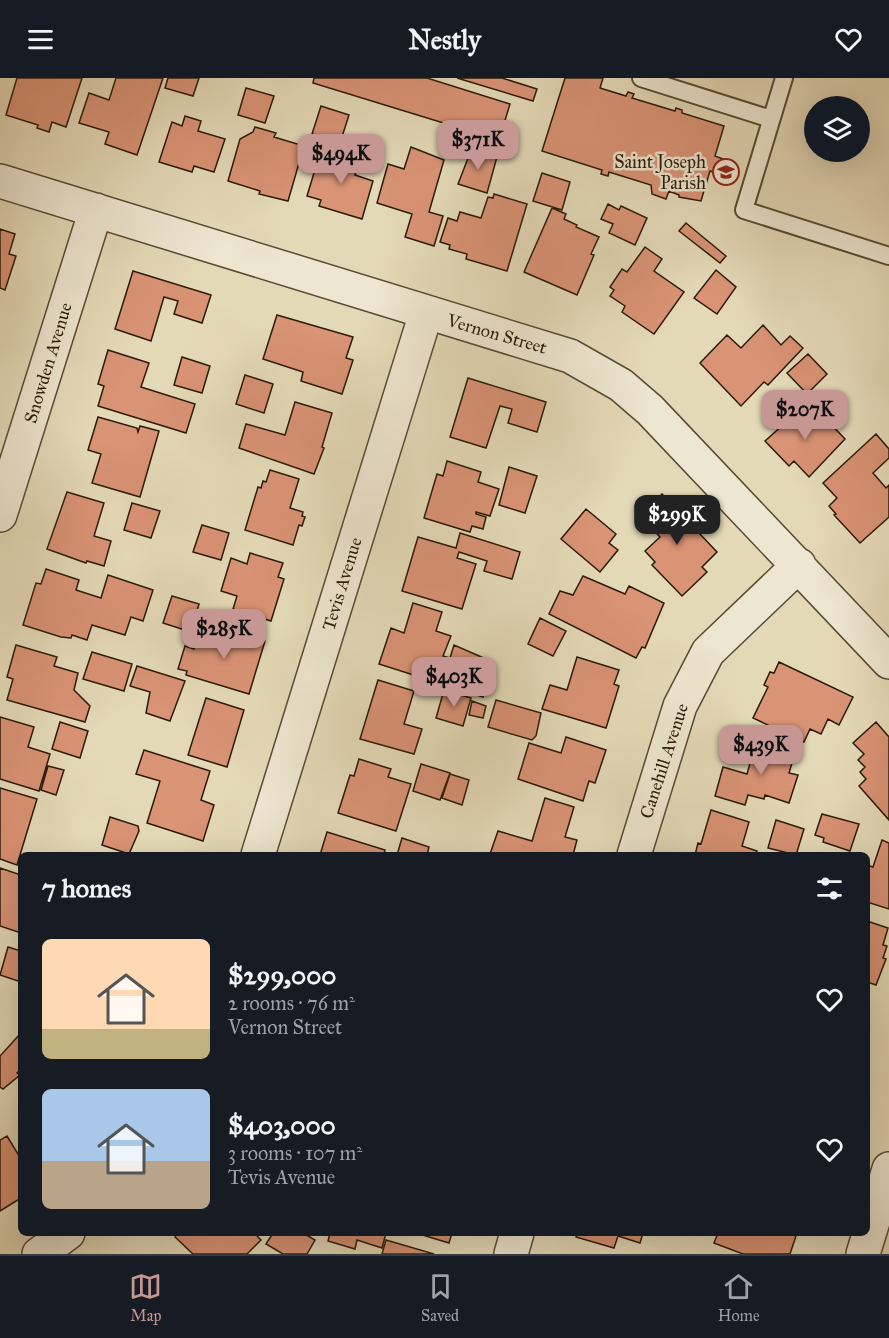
<!DOCTYPE html>
<html lang="en">
<head>
<meta charset="utf-8">
<style>
  :root { --surface:#171b24; --page:#20242c; --text:#f1f3f6; --muted:#9ea1a6; --line:#363941; --accent:#c59692 }
  body { margin:0; font-family:"IM FELL Great Primer",serif; background:var(--page); color:var(--text); height:100vh; display:flex; flex-direction:column; font-size:22px; white-space:nowrap }
  * { box-sizing:border-box; margin:0 }
  p { font-size:20px; color:var(--muted) }
  .icon { flex:none; width:33px; height:33px; fill:none; stroke:currentColor; stroke-width:2; stroke-linecap:round; stroke-linejoin:round }
  .map { position:relative; flex:1; overflow:hidden }
  .details { position:absolute; left:18px; top:774px; width:852px; height:384px; display:flex; flex-direction:column; background:var(--surface); border-radius:9px; box-shadow:0 6px 24px #0002 }
  .details>* { flex:none }
  .controls { position:absolute; left:804px; top:18px; display:grid; gap:12px }
  .controls a { display:grid; place-items:center; width:66px; height:66px; border-radius:50%; background:var(--surface); box-shadow:0 6px 24px #0002; font-size:30px }
  .price { position:absolute; translate:-50% -51px; padding:0 14px; border-radius:12px; background:var(--accent); color:#111; font-size:20px; line-height:39px; filter:drop-shadow(0 2px 3px #0008) }
  .price::after { content:''; position:absolute; left:50%; top:36px; width:18px; height:14px; margin-left:-9px; background:inherit; clip-path:polygon(0 0,100% 0,50% 100%) }
  .price.on { background:#222; color:#fff }
  ul { padding:0; list-style:none }
  li { display:flex; align-items:center; gap:18px; height:150px; padding:0 24px }
  li span { display:grid; place-items:center; flex:none; width:168px; height:120px; border-radius:9px; color:#555 }
  li>.icon { margin-inline-start:auto }
  span .icon { width:72px; height:72px; fill:#fffc; stroke-width:1 }
  li b { font-size:26px }
  h2 { display:flex; justify-content:space-between; align-items:center; height:72px; padding:0 24px; font-size:26px }
  header { display:flex; justify-content:space-between; align-items:center; height:78px; padding:0 24px; background:var(--surface); font-size:27px; font-weight:800 }
  .tabs { display:flex; justify-content:space-around; align-items:center; height:84px; border-top:2px solid var(--line); background:var(--surface); font-size:16px; color:var(--muted) }
  .tabs a { display:grid; justify-items:center; gap:3px }
  .tabs .on { color:var(--accent) }
  .map>svg:first-child { display:block }
  .building { fill:#d99375; stroke:#2b1a08; stroke-width:1.5 }
  .lines { fill:none; stroke-linecap:round; stroke-linejoin:round }
  .lane-casing { stroke:#594a34; stroke-width:20 }
  .street-casing { stroke:#594a34; stroke-width:36 }
  .lane { stroke:#ede6d0; stroke-width:16 }
  .street { stroke:#ede6d0; stroke-width:33 }
  .labels { text-anchor:middle; stroke-width:5; stroke-linejoin:round; paint-order:stroke }
  .poi-label { font-size:18px; fill:#2b1a08; stroke:#ede6d0; text-anchor:end }
  .street-label { font-size:18px; fill:#2b1a08; stroke:#ede6d0 }
</style>
</head>
<body>
<header><svg class="icon" aria-label="menu" viewBox="0 0 24 24"><path d="M4 6h16M4 12h16M4 18h16"/></svg>Nestly<svg class="icon" aria-label="heart" viewBox="0 0 24 24"><path d="M12 20l-8-8c-3-5 5-10 8-4 3-6 11-1 8 4z"/></svg></header>
<div class="map">
<svg width="889" height="1176" viewBox="0 0 889 1176">
  <rect width="100%" height="100%" fill="#e4d9b7"/>
  <filter id="stains"><feTurbulence type="fractalNoise" baseFrequency=".00333" numOctaves="4"/><feColorMatrix values="0 0 0 0 .2 0 0 0 0 .09 0 0 0 0 .02 0 0 0 .5 -.17"/></filter>
  <radialGradient id="worn" r=".72"><stop offset=".6" stop-color="#630" stop-opacity="0"/><stop offset="1" stop-color="#630" stop-opacity=".3"/></radialGradient>
  <path class="building" d="M 17,0 L 82,0 L 66,49 L 52,44 L 49,54 L 37,50 L 38,47 L 6,37 Z
    M 116,0 L 163,0 L 137,77 L 105,66 L 109,54 L 79,45 L 89,15 L 109,22 Z
    M 168,0 L 199,0 L 193,18 L 165,10 Z
    M 314,0 L 427,0 L 510,26 L 499,62 L 313,5 Z
    M 457,0 L 502,0 L 537,11 L 533,23 Z
    M 565,0 L 603,0 L 600,10 L 626,18 L 628,14 L 634,16 L 632,20 L 675,33 L 676,30 L 682,32 L 682,35 L 724,48 L 715,78 L 723,81 L 719,96 L 710,93 L 701,123 L 679,119 L 679,117 L 669,113 L 666,121 L 652,116 L 651,107 L 609,94 L 608,98 L 601,96 L 602,92 L 542,73 Z
    M 246,10 L 274,18 L 265,45 L 238,37 Z
    M 321,28 L 349,37 L 340,65 L 312,56 Z
    M 185,38 L 201,43 L 198,53 L 225,61 L 214,94 L 194,88 L 192,94 L 159,84 L 172,44 L 182,48 Z
    M 255,49 L 276,55 L 274,59 L 304,68 L 288,123 L 259,116 L 260,113 L 228,103 L 240,61 L 253,54 Z
    M 411,69 L 444,82 L 429,134 L 443,138 L 434,168 L 405,159 L 412,136 L 377,125 L 388,86 L 404,91 Z
    M 472,70 L 497,79 L 487,115 L 458,106 Z
    M 333,71 L 361,80 L 355,97 L 373,103 L 362,141 L 319,128 L 321,122 L 307,118 L 317,85 L 328,88 Z
    M 542,95 L 570,104 L 562,132 L 533,123 Z
    M 494,116 L 527,126 L 507,193 L 466,181 L 467,176 L 449,171 L 450,167 L 440,164 L 448,140 L 457,143 L 460,134 L 481,140 L 488,119 L 493,120 Z
    M 608,126 L 619,132 L 621,128 L 647,140 L 635,167 L 609,155 L 613,146 L 601,141 Z
    M 552,130 L 566,136 L 564,141 L 577,147 L 576,149 L 599,159 L 591,176 L 594,177 L 577,217 L 524,194 Z
    M 686,145 L 726,178 L 720,185 L 679,153 Z
    M 0,151 L 15,156 L 9,176 L 16,178 L 5,212 L 0,210 Z
    M 645,169 L 662,181 L 654,193 L 684,214 L 654,256 L 622,234 L 625,228 L 610,218 L 614,212 L 610,209 L 622,191 L 627,194 Z
    M 716,192 L 736,209 L 717,236 L 694,220 Z
    M 133,193 L 211,217 L 202,245 L 174,236 L 178,223 L 164,219 L 151,263 L 115,251 Z
    M 277,237 L 353,259 L 346,280 L 353,282 L 342,316 L 301,303 L 303,294 L 263,281 Z
    M 763,247 L 781,267 L 790,258 L 803,270 L 768,307 L 764,304 L 741,328 L 700,285 L 727,257 L 741,270 Z
    M 108,272 L 149,285 L 141,309 L 195,326 L 186,355 L 98,328 L 104,308 L 98,306 Z
    M 808,276 L 827,296 L 807,316 L 787,295 Z
    M 182,279 L 210,288 L 202,315 L 174,307 Z
    M 245,297 L 273,306 L 264,335 L 236,326 Z
    M 468,300 L 546,324 L 537,354 L 508,345 L 512,331 L 500,328 L 486,370 L 450,359 Z
    M 295,324 L 332,335 L 322,369 L 324,370 L 314,396 L 239,370 L 246,346 L 285,357 Z
    M 804,328 L 821,346 L 826,341 L 845,361 L 809,399 L 794,383 L 789,388 L 765,363 Z
    M 98,339 L 137,350 L 138,354 L 140,348 L 159,353 L 140,419 L 92,405 L 101,376 L 88,372 Z
    M 876,356 L 889,371 L 889,380 L 873,395 L 886,410 L 889,407 L 889,439 L 860,465 L 834,437 L 836,436 L 829,428 L 837,420 L 823,405 Z
    M 447,383 L 481,394 L 478,404 L 499,411 L 490,438 L 476,434 L 476,436 L 486,439 L 483,451 L 472,448 L 470,454 L 424,440 L 437,396 L 443,398 Z
    M 509,389 L 537,398 L 525,435 L 499,427 Z
    M 270,392 L 299,401 L 290,430 L 303,434 L 302,438 L 305,439 L 302,448 L 299,447 L 293,467 L 245,452 L 258,409 L 261,410 L 263,403 L 266,404 Z
    M 67,414 L 104,425 L 94,458 L 111,463 L 104,488 L 87,483 L 86,485 L 47,471 Z
    M 662,416 L 717,474 L 702,489 L 707,494 L 682,518 L 652,487 L 655,484 L 645,473 L 660,459 L 640,438 Z
    M 132,425 L 160,433 L 151,460 L 124,452 Z
    M 586,431 L 616,456 L 609,465 L 618,472 L 600,494 L 561,461 Z
    M 202,447 L 229,455 L 221,482 L 193,474 Z
    M 460,455 L 520,474 L 512,501 L 484,493 L 487,483 L 459,474 L 457,480 L 476,486 L 462,531 L 402,513 L 418,459 L 456,470 Z
    M 250,475 L 283,485 L 278,499 L 284,501 L 271,543 L 233,531 L 237,518 L 221,513 L 231,480 L 247,486 Z
    M 46,491 L 79,502 L 76,512 L 101,520 L 108,497 L 153,512 L 143,543 L 131,539 L 125,557 L 92,547 L 87,562 L 72,557 L 71,560 L 61,559 L 23,547 L 36,505 L 41,506 Z
    M 583,498 L 625,516 L 629,508 L 664,525 L 645,570 L 642,569 L 636,580 L 549,536 L 560,513 L 573,517 Z
    M 172,518 L 199,526 L 191,554 L 163,545 Z
    M 413,525 L 442,534 L 436,553 L 451,558 L 443,578 L 450,580 L 454,567 L 493,584 L 483,619 L 379,586 L 391,550 L 404,555 Z
    M 540,540 L 566,553 L 553,578 L 528,566 Z
    M 224,550 L 265,563 L 249,616 L 186,597 L 187,593 L 178,591 L 185,568 L 194,571 L 199,553 L 221,559 Z
    M 16,567 L 57,579 L 54,588 L 78,595 L 74,612 L 90,628 L 85,644 L 7,622 L 13,601 L 7,599 Z
    M 92,574 L 132,586 L 124,613 L 83,601 Z
    M 577,579 L 619,592 L 614,606 L 619,608 L 606,650 L 542,631 L 550,607 L 567,612 Z
    M 779,584 L 853,619 L 839,647 L 828,641 L 821,656 L 810,651 L 804,664 L 753,640 L 768,609 L 764,607 L 770,594 L 774,595 Z
    M 137,588 L 185,603 L 170,643 L 146,635 L 150,614 L 130,608 Z
    M 378,602 L 414,613 L 404,646 L 422,651 L 414,676 L 360,661 Z
    M 444,612 L 471,620 L 463,648 L 436,640 Z
    M 206,620 L 244,632 L 227,689 L 188,677 Z
    M 496,622 L 541,635 L 536,658 L 532,662 L 488,649 Z
    M 472,623 L 486,628 L 483,640 L 469,637 Z
    M 0,639 L 34,649 L 28,669 L 50,676 L 39,713 L 0,701 Z
    M 60,644 L 88,653 L 80,680 L 52,671 Z
    M 876,644 L 889,659 L 889,742 L 859,708 L 866,701 L 860,694 L 865,689 L 858,682 L 864,676 L 853,665 Z
    M 566,659 L 606,672 L 595,705 L 589,703 L 583,723 L 518,701 L 529,665 L 561,675 Z
    M 757,660 L 796,672 L 789,695 L 798,697 L 789,725 L 765,717 L 764,721 L 748,717 L 745,727 L 715,718 L 723,689 L 747,696 Z
    M 144,672 L 210,693 L 201,722 L 214,727 L 203,763 L 147,745 L 160,703 L 136,696 Z
    M 359,681 L 391,691 L 388,699 L 411,706 L 396,753 L 338,735 L 350,697 L 354,698 Z
    M 421,686 L 450,695 L 440,722 L 413,713 Z
    M 48,688 L 64,692 L 56,717 L 41,712 Z
    M 450,696 L 469,702 L 462,727 L 442,720 Z
    M 0,710 L 37,721 L 17,787 L 0,781 Z
    M 545,720 L 574,729 L 565,759 L 577,762 L 573,777 L 490,776 L 498,753 L 532,763 Z
    M 711,732 L 749,744 L 742,768 L 757,773 L 756,777 L 695,777 L 698,765 L 701,766 Z
    M 822,736 L 859,746 L 850,773 L 823,764 L 824,760 L 815,757 Z
    M 110,739 L 138,748 L 139,753 L 129,776 L 102,767 Z
    M 776,742 L 804,751 L 796,777 L 768,770 Z
    M 327,754 L 385,772 L 384,777 L 320,777 Z
    M 402,760 L 429,769 L 427,777 L 397,777 Z
    M 882,762 L 889,765 L 889,831 L 867,824 L 867,787 L 873,789 Z
    M 0,790 L 21,797 L 21,855 L 0,848 Z
    M 867,843 L 888,850 L 883,867 L 887,868 L 883,880 L 886,881 L 876,907 L 867,904 Z
    M 8,869 L 21,873 L 21,904 L 0,897 Z
    M 21,955 L 21,991 L 17,995 L 20,997 L 3,1011 L 0,1009 L 0,978 Z
    M 7,1058 L 21,1081 L 21,1120 L 0,1133 L 0,1062 Z
    M 178,1155 L 254,1155 L 261,1162 L 247,1176 L 193,1176 L 175,1159 Z
    M 273,1155 L 303,1155 L 315,1162 L 307,1176 L 283,1176 L 266,1166 Z
    M 330,1155 L 386,1155 L 382,1170 L 357,1162 L 355,1171 L 328,1163 Z
    M 416,1155 L 452,1155 L 449,1165 Z
    M 577,1155 L 643,1155 L 640,1165 L 618,1158 L 614,1170 L 576,1159 Z
    M 718,1155 L 790,1155 L 796,1158 L 790,1176 L 743,1176 L 714,1165 Z
    M 386,1162 L 434,1176 L 382,1176 Z"/>
  <g class="lines">
    <defs>
      <path id="lane" d="M 641,0 L 771,41
        M 784,0 L 744,132 L 889,178"/>
      <path id="street" d="M 0,103 L 570,278 L 621,307 L 650,332 L 889,584
        M 0,437 L 96,132
        M 258,777 L 426,235
        M 634,777 L 680,628 L 708,574 L 799,487
        M 39,1176 L 68,1155
        M 511,1176 L 517,1155
        M 863,1176 L 889,1091"/>
    </defs>
    <use href="#lane" class="lane-casing"/>
    <use href="#street" class="street-casing"/>
    <use href="#lane" class="lane"/>
    <use href="#street" class="street"/>
  </g>
  <defs>
    <symbol id="school-ring" viewBox="-11 -11 22 22"><circle r="9.5" fill="#ede6d0" stroke="#8f2418" stroke-width="1.5"/><path d="M0-5L7-2L0 1L-7-2ZM-4 1L0 2.5L4 1V4Q0 6-4 4Z" fill="#8f2418"/></symbol>
  </defs>
  <g fill-rule="evenodd">
    <use href="#school-ring" x="711" y="79" width="30" height="30"/>
  </g>
  <g class="labels">
    <g class="poi-label">
      <text x="706" y="90">Saint Joseph<tspan x="706" dy="21">Parish</tspan></text>
    </g>
    <g class="street-label">
      <text transform="translate(497 256) rotate(16)" y="6">Vernon Street</text>
      <text transform="translate(48 285) rotate(-73)" y="6">Snowden Avenue</text>
      <text transform="translate(342 506) rotate(-73)" y="6">Tevis Avenue</text>
      <text transform="translate(664 683) rotate(-72)" y="6">Canehill Avenue</text>
    </g>
  </g>
  <rect width="100%" height="100%" filter="url(#stains)"/>
  <rect width="100%" height="100%" fill="url(#worn)"/>
</svg>
<div class="controls">
<a><svg class="icon" aria-label="layers" viewBox="0 0 24 24"><path d="M12 4l9 5-9 5-9-5zM3 14l9 5 9-5"/></svg></a>
</div>
<b class="price" style="left:478px;top:93px">$371K</b>
<b class="price" style="left:341px;top:107px">$494K</b>
<b class="price" style="left:805px;top:363px">$207K</b>
<b class="price on" style="left:677px;top:468px">$299K</b>
<b class="price" style="left:224px;top:582px">$285K</b>
<b class="price" style="left:454px;top:630px">$403K</b>
<b class="price" style="left:761px;top:698px">$439K</b>
<section class="details">
<h2>7 homes<svg class="icon" aria-label="filters" viewBox="0 0 24 24"><path d="M4 7h16M4 17h16"/><circle cx="9" cy="7" r="2"/><circle cx="15" cy="17" r="2"/></svg></h2>
<ul>
<li><span style="background:linear-gradient(#ffd9b3 75%,#c2b280 0)"><svg class="icon" aria-label="home" viewBox="0 0 24 24"><path d="M3 11l9-7 9 7M6 9v11h12V9"/></svg></span><div><b>$299,000</b><p>2 rooms · 76 m²</p><p>Vernon Street</p></div><svg class="icon" aria-label="heart" viewBox="0 0 24 24"><path d="M12 20l-8-8c-3-5 5-10 8-4 3-6 11-1 8 4z"/></svg></li>
<li><span style="background:linear-gradient(#a9c7e8 60%,#b9a48a 0)"><svg class="icon" aria-label="home" viewBox="0 0 24 24"><path d="M3 11l9-7 9 7M6 9v11h12V9"/></svg></span><div><b>$403,000</b><p>3 rooms · 107 m²</p><p>Tevis Avenue</p></div><svg class="icon" aria-label="heart" viewBox="0 0 24 24"><path d="M12 20l-8-8c-3-5 5-10 8-4 3-6 11-1 8 4z"/></svg></li>
</ul>
</section>
</div>
<nav class="tabs">
<a class="on"><svg class="icon" aria-label="map" viewBox="0 0 24 24"><path d="M3 6l6-2 6 2 6-2v14l-6 2-6-2-6 2zM9 4v14M15 6v14"/></svg>Map</a>
<a><svg class="icon" aria-label="saved" viewBox="0 0 24 24"><path d="M7 4h10v16l-5-4-5 4z"/></svg>Saved</a>
<a><svg class="icon" aria-label="home" viewBox="0 0 24 24"><path d="M3 11l9-7 9 7M6 9v11h12V9"/></svg>Home</a>
</nav>
</body>
</html>
